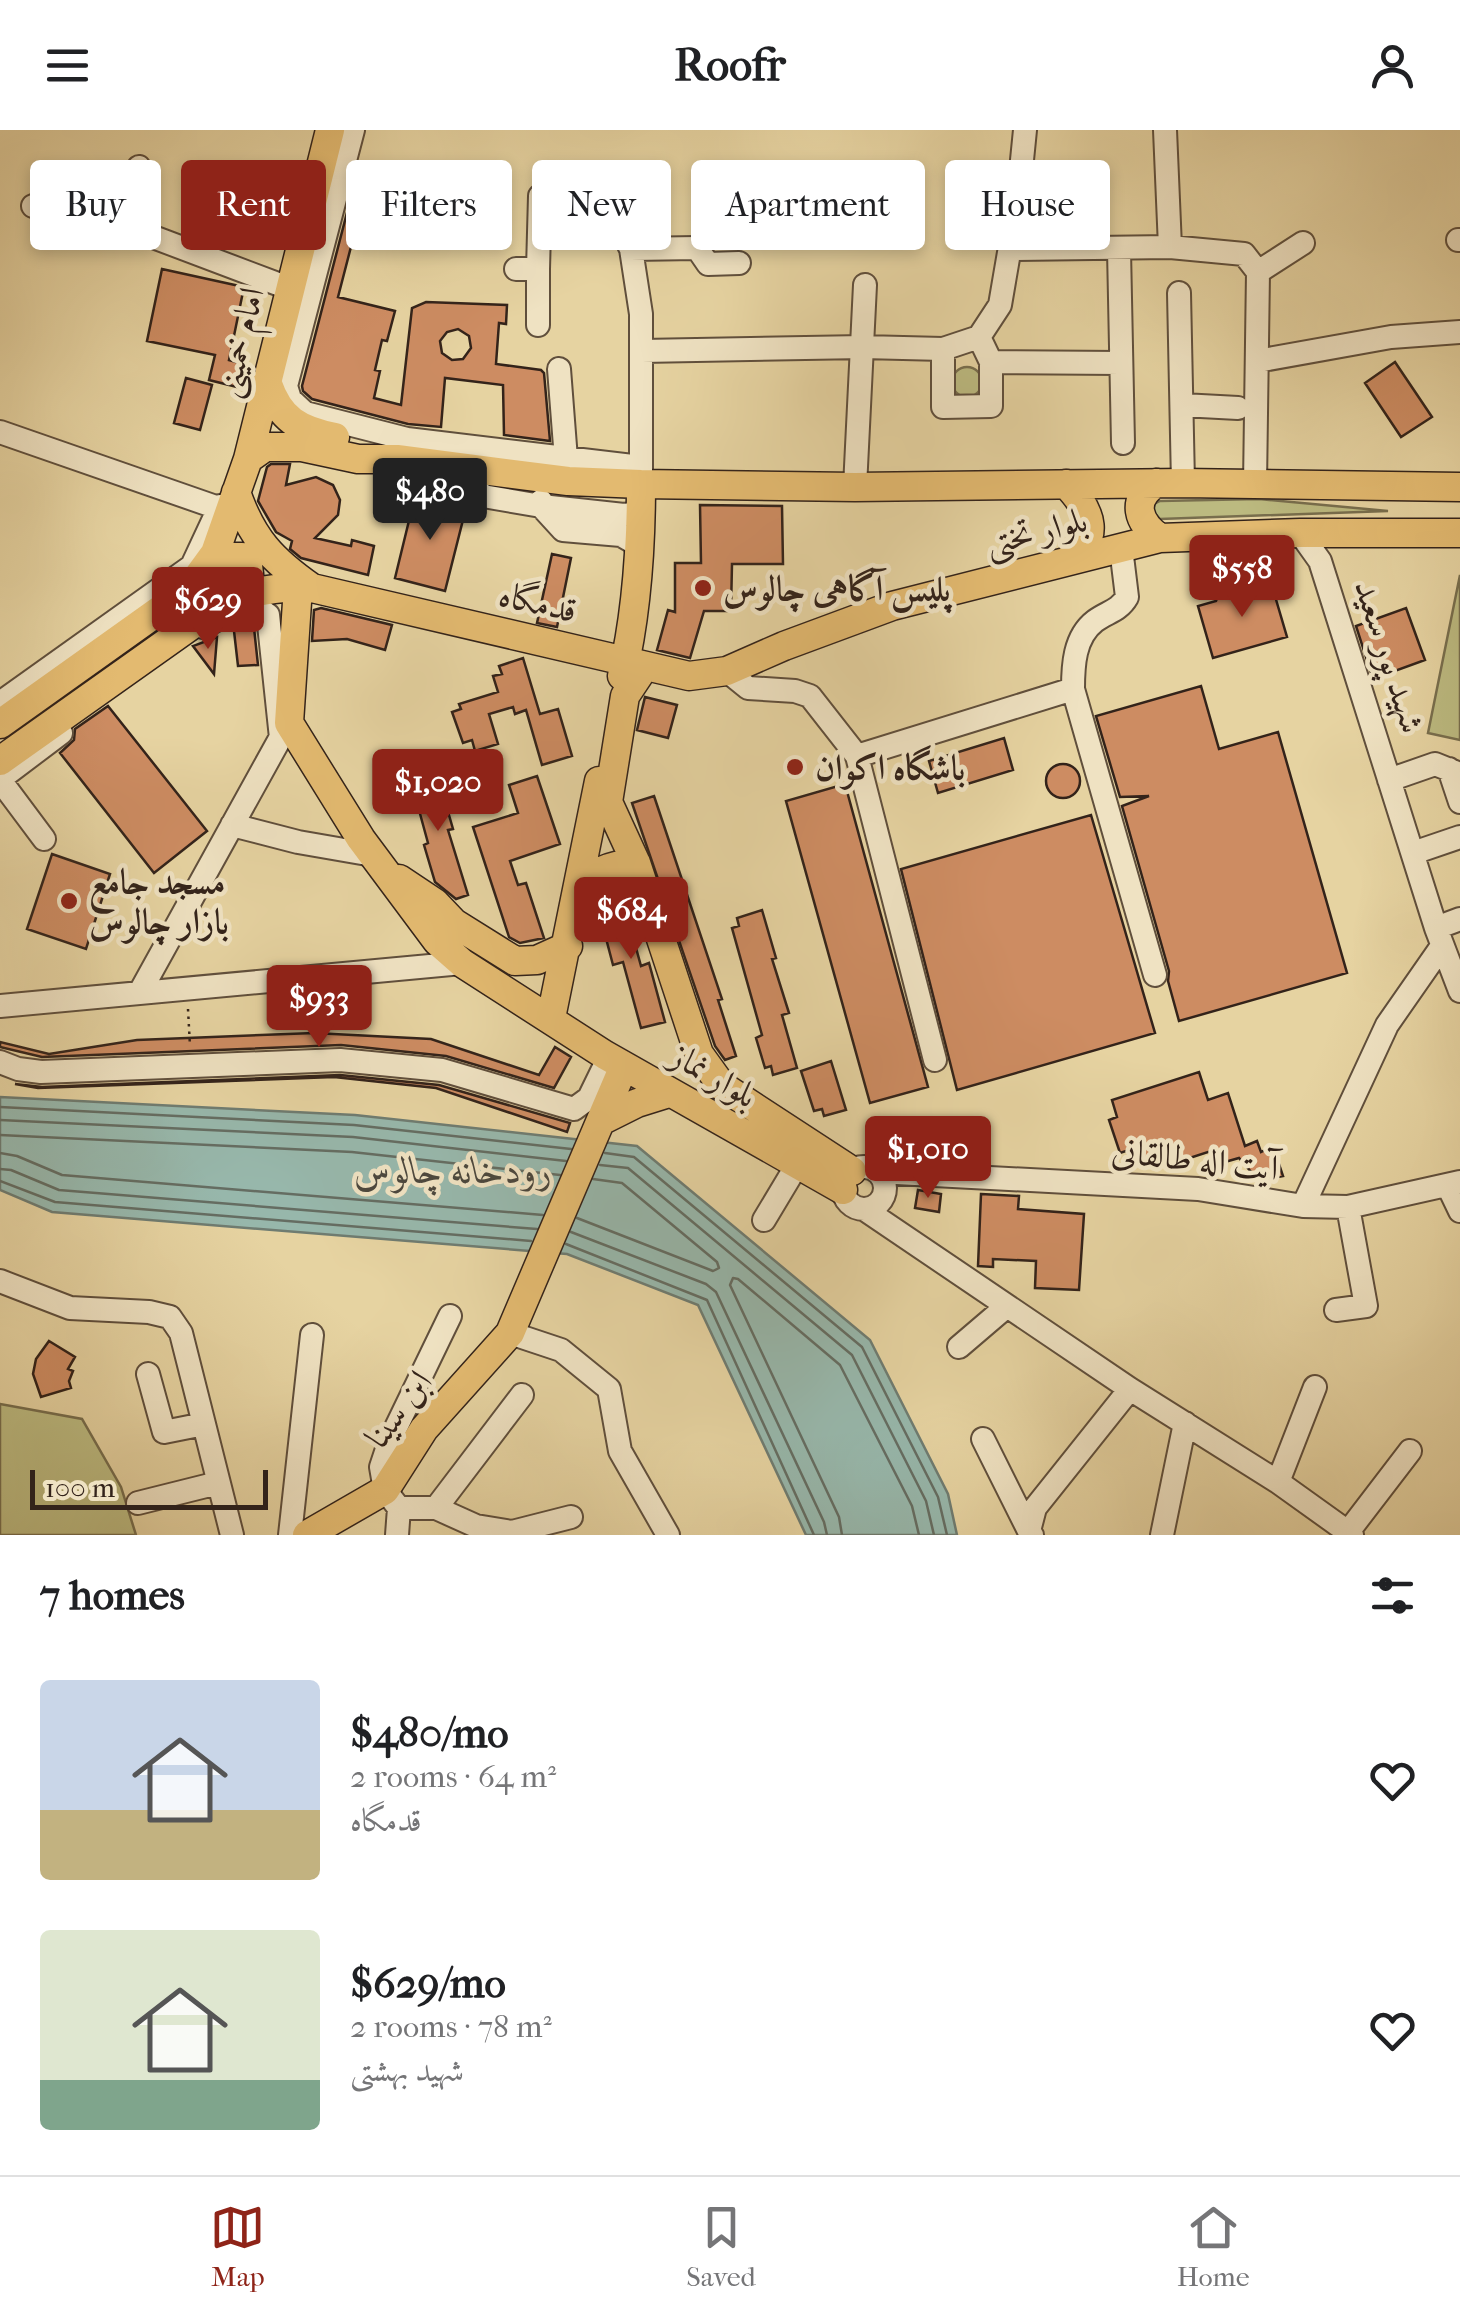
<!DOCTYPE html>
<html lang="en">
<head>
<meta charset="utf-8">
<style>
  :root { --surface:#fff; --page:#f6f6f6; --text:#202124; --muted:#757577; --line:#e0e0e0; --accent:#8f2418 }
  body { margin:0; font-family:"IM FELL French Canon",Amiri,serif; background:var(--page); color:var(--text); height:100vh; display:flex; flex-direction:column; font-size:38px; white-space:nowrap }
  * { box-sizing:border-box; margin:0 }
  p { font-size:32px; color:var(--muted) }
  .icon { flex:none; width:55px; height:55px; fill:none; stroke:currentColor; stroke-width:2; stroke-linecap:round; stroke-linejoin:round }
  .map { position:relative; height:1405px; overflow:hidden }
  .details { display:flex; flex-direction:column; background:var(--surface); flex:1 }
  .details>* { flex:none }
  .guide { position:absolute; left:30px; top:30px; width:1400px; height:90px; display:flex; gap:20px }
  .scale { position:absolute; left:30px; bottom:25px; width:238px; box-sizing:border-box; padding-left:10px; border:5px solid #33231a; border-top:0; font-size:28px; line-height:35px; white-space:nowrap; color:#33231a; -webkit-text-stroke:8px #efe2c2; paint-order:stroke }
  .price { position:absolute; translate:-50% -85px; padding:0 22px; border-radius:10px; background:var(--accent); color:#fff; font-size:32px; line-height:65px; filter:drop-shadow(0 2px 5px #0008) }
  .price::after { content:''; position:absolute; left:50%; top:60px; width:30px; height:22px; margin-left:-15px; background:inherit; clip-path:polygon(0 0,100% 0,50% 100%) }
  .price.active { background:#222; color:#fff }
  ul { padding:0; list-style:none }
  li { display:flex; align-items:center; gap:30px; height:250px; padding:0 40px }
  li span { display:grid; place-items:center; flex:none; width:280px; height:200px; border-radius:10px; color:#555 }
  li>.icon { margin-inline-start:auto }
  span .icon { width:120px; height:120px; fill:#fffc; stroke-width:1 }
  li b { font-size:42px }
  h2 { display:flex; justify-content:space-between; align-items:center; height:120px; padding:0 40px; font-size:42px }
  .chip { padding:0 35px; border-radius:10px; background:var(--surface); box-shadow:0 5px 15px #0003; font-size:35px; line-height:90px }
  .chip.active { background:var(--accent); color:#fff }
  header { display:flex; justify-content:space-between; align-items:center; height:130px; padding:0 40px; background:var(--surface); font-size:45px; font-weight:700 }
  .tab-bar { display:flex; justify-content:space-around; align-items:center; height:140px; border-top:2px solid var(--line); background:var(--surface); font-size:28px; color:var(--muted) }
  .tab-bar a { display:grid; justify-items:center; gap:5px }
  .tab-bar .active { color:var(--accent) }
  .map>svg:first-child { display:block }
  .green { fill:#bcba80; stroke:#786e4d; stroke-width:2.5 }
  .water { fill:#97b7ab; stroke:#6f7c71; stroke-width:2.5 }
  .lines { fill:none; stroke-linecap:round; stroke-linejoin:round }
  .shore { stroke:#656d62; stroke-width:2.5 }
  .building { fill:#cd8c62; stroke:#33231a; stroke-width:2.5; fill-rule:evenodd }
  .minor-casing { stroke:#604f3c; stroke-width:26 }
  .major-casing { stroke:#33231a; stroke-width:31 }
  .path { stroke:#33231a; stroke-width:2.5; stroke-dasharray:2.5 5; stroke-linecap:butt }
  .minor { stroke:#efe2c2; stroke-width:22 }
  .major { stroke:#e3ba70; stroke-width:28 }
  .poi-dot { fill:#8f2418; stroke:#efe2c2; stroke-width:4 }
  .labels { text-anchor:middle; stroke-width:9; stroke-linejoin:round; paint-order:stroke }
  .street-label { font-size:35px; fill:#33231a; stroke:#efe2c2 }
  .poi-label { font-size:35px; font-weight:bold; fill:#33231a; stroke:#efe2c2; text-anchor:start }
  .water-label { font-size:38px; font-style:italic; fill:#4c483e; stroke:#efe2c2 }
</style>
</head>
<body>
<header><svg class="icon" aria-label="menu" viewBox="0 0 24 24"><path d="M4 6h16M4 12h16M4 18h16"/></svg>Roofr<svg class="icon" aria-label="person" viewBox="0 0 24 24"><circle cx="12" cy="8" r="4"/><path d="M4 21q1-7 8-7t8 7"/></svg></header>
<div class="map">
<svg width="1460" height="1405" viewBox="0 0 1460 1405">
  <rect width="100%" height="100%" fill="#e6d3a1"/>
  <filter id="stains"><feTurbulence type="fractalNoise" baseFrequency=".002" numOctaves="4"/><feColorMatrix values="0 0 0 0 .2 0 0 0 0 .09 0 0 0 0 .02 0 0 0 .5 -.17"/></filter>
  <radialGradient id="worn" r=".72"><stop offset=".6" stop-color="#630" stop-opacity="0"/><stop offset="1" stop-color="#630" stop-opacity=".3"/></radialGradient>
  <path class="green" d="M952 252a15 15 0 1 1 30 0a15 15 0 1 1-30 0Z
    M 1259,369 L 1388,381 L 1160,389 L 1152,380 L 1154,374 L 1160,371 Z
    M 1460,445 L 1460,610 L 1428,603 Z
    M 0,1274 L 82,1289 L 121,1357 L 136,1405 L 0,1405 Z"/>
  <path class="water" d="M 0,967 L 355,985 L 637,1016 L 870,1210 L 948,1364 L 957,1405 L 806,1405 L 698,1175 L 567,1124 L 52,1082 L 0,1060 Z"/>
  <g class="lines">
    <path class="shore" d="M 0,977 L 354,995 L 571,1019
      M 0,990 L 353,1007 L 566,1031
      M 0,1005 L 352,1022 L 560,1045
      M 0,1023 L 17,1026 L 62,1045 L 543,1085
      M 605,1023 L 634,1027 L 862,1217 L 938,1367 L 947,1405
      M 600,1035 L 628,1038 L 852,1225 L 926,1371 L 934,1405
      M 0,1039 L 11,1040 L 59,1060 L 537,1099
      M 0,1051 L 55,1072 L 531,1111
      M 577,1088 L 713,1141 L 719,1138 L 717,1132 L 622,1053 L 593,1049
      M 571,1102 L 706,1154 L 716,1162 L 824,1392 L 827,1405
      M 566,1114 L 707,1170 L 814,1405
      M 842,1405 L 839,1387 L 730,1155 L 733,1148 L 738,1149 L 840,1235 L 912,1376 L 919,1405"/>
  </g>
  <path class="building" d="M 356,48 L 368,51 L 338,167 L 395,181 L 387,211 L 382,210 L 375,240 L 380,241 L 374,268 L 401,275 L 412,178 L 426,172 L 507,175 L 506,194 L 499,193 L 496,234 L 541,240 L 544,243 L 550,311 L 504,305 L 503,255 L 445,248 L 441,297 L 408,294 L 312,269 L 303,261 L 302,256 ZM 458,199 L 469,206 L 471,218 L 463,229 L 452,230 L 442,223 L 440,211 L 447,202 Z
    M 162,139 L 244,157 L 229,230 L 251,236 L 245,259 L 209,250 L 215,225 L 147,211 Z
    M 1395,232 L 1432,287 L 1401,307 L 1365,253 Z
    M 186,248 L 212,255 L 200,300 L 174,293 Z
    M 271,334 L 290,334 L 286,355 L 316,347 L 333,355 L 340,370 L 338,385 L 315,408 L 351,416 L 352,410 L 374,416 L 368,445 L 301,428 L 290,419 L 292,411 L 276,402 L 258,371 L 267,337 Z
    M 415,366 L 466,378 L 445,461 L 395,448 Z
    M 700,375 L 782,376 L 783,434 L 732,434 L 731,481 L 704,481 L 690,528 L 657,520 L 668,480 L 675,482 L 675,433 L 701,433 Z
    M 552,424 L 571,428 L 557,497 L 537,493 Z
    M 1230,453 L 1245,463 L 1272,456 L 1287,507 L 1213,528 L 1198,476 L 1216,471 L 1220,460 Z
    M 321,478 L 392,495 L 385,520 L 347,509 L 312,511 L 314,480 Z
    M 1406,478 L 1425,530 L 1373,549 L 1356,496 Z
    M 254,498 L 258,535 L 238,536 L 234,501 Z
    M 217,507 L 214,544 L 193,516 Z
    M 523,528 L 540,584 L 558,579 L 572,626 L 542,635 L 526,580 L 515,584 L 513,577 L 489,584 L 498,614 L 475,621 L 472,610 L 463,613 L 452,582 L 461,579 L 459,574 L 498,562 L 493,546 L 502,544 L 499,536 Z
    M 1201,556 L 1219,619 L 1278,602 L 1347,843 L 1179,891 L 1168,851 L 1169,841 L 1122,676 L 1149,666 L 1120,667 L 1096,586 Z
    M 645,567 L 677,575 L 668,608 L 637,600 Z
    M 108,576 L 207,701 L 154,743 L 60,623 L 74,610 L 75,599 Z
    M 1004,608 L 1013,640 L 938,663 L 929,631 Z
    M1046 651a17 17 0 1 1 34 0a17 17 0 1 1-34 0Z
    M 436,640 L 453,699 L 448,700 L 468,765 L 456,769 L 435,752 L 424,715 L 428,713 L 410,647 Z
    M 537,646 L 560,714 L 510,731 L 518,755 L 526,753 L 544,808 L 520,813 L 509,807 L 473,697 L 518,683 L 509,655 Z
    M 845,654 L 928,957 L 870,973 L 786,671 Z
    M 654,666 L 722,869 L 718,870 L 736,926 L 725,930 L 715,916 L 632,673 Z
    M 1091,685 L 1155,903 L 957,960 L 901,739 Z
    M 52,724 L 110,744 L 86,819 L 27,799 Z
    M 622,767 L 641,836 L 649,833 L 665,892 L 641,898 L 623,832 L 613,835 L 597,774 Z
    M 762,780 L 776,828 L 772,829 L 789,883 L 782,885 L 797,938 L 773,945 L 771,936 L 765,938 L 756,908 L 762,905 L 732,798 L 739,796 L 737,788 Z
    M 314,903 L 431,909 L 539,945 L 555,917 L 571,927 L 554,958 L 446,926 L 341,915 L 42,927 L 0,917 L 0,912 L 49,924 L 137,910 Z
    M 831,931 L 846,980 L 824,986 L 822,979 L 814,981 L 801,941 Z
    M 1199,942 L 1208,970 L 1228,963 L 1245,1016 L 1257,1011 L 1261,1022 L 1273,1016 L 1283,1046 L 1273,1048 L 1252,1043 L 1239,1028 L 1218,1034 L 1214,1020 L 1168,1035 L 1158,1026 L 1139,1032 L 1135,1018 L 1120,1023 L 1109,990 L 1117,987 L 1112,970 Z
    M 340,945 L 439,955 L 570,993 L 567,1002 L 436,958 L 334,947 L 38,958 L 15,954 L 42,957 Z
    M 918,1060 L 941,1064 L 939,1082 L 915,1078 Z
    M 981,1064 L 1019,1066 L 1018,1079 L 1084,1084 L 1079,1160 L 1035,1158 L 1036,1131 L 993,1129 L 993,1137 L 978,1136 Z
    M 49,1211 L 75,1227 L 68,1239 L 73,1241 L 69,1251 L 71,1258 L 41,1267 L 33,1244 L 36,1229 Z"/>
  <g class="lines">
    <defs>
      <path id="minor" d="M 353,0 L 286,256 L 290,269 L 305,283 L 407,309 L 641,337
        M 1165,0 L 1170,117
        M 33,76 L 132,99 L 291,159
        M 132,99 L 139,37
        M 1458,110 L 1460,110
        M 631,119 L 697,118 L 708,134 L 739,133
        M 1009,119 L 1170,117 L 1244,124 L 1258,142 L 1255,354
        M 1119,120 L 1123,313
        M 516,139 L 538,139 L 540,66 L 604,67 L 631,119 L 641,184 L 641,350
        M 538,139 L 538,195
        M 1258,142 L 1303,113
        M 1179,163 L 1183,353
        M 979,207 L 991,232 L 1121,233
        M 943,219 L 943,277 L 991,276 L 991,232
        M 642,221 L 863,217 L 943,219 L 979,207 L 1000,175 L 1018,70 L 1025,0
        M 1257,231 L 1391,207 L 1460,202
        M 559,239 L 567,342
        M 1182,275 L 1238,278
        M 0,302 L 230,382
        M 480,340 L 475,344 L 473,354 L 483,366 L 541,376 L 563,400 L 621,405 L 640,416
        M 855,357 L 865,155
        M 541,371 L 541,376 L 624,385 L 641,383
        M 1300,403 L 1320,431 L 1436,798 L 1460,861
        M 1121,418 L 1127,467 C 1119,481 1107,482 1095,491 C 1074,507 1073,536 1073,559 L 1155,845
        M 203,497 L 220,488 L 264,482 L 268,485 L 281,608
        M 727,541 L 748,558 L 795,561 L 810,566 L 857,626 L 935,930
        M 0,573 L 192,436 L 220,376
        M 857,626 L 1073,559
        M 1449,639 L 1460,672
        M 0,649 L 61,603
        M 0,650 L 44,709
        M 1389,650 L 1435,634 L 1460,644
        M 232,695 L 298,712 L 373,725
        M 1413,723 L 1460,707
        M 1436,798 L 1460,789
        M 140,862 L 287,596
        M 0,876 L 462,833
        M 0,932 L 18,939 L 41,942 L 340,930 L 442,940 L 574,979 L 589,968 L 609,927
        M843 1058a21 21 0 1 1 42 0a21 21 0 1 1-42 0Z
        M 878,1042 L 1198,1059 L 1303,1076 L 1348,1077 L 1460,1052
        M 1448,1056 L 1460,1081
        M 1303,1076 L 1387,895 L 1442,816
        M 864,1079 L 1130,1259 L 1278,1352 L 1352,1405
        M 764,1090 L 797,1035
        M 0,1151 L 70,1178 L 149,1182 L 170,1187 L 181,1203 L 232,1405
        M 1336,1180 L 1366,1176 L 1348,1077
        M 510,1203 L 561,1220 L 609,1259 L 620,1321 L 668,1405
        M 959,1217 L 1007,1176
        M 148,1244 L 164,1302 L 204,1294
        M 983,1309 L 1029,1401
        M 1278,1352 L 1315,1257
        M 138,1373 L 218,1353
        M 399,1378 L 436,1378 L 476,1396 L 512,1402 L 571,1387
        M 436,1378 L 522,1265
        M 1348,1402 L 1410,1321
        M 290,1405 L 312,1205
        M 397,1405 L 399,1378 L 385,1360 L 381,1337 L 390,1310 L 450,1186
        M 1032,1405 L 1029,1401 L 1035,1378 L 1130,1259
        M 1162,1405 L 1185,1293"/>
      <path id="major" d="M 268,254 C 280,289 299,300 335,307
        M 248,329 L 265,317 L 302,317 L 358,329 L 397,329 L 568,351 L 641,354 L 855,357 L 1183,353 L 1460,357
        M 1156,353 C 1130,370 1138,393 1160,408
        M 236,362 C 252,409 272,430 312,458
        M 1065,432 C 1103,410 1092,381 1066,354
        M 206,447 L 227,427 L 242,427 L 248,435 L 249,444 L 233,469
        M 298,457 L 289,593 L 361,709 L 437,811 L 462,833 L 605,925 L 843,1060
        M 645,536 L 625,566 L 608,672 L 636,733 L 699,924 L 722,956 L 852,1041
        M 622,546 C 637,483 641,418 641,354
        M 0,594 L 188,460 L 215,423 L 248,329 L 330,0
        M 0,631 L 217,477 C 247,461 278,456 312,458 L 689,546 L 727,541 L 784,516 L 892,476 L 1160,408 L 1300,403 L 1460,403
        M 399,749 L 435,773 L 454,793 L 515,831 L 537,830 L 568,816
        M 578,762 C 591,741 612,735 636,733
        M 551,888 L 599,651
        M 601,991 L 637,973 L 669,963
        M 307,1405 L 385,1360 L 424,1299 L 510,1203 L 624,936"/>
    </defs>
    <use href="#minor" class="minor-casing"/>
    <use href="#major" class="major-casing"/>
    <path class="path" d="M 188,879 L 190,916"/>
    <use href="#minor" class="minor"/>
    <use href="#major" class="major"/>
  </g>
  <g class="poi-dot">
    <circle cx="703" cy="458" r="10"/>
    <circle cx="795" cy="637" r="10"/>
    <circle cx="69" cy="771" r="10"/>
  </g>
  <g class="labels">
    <g class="street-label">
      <text transform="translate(239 212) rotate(-76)" y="12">امام خمینی</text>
      <text transform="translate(1036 401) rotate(-14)" y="12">بلوار تختی</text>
      <text transform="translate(538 472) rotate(13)" y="12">قدمگاه</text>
      <text transform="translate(1390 526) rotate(72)" y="12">شهید پور سعید</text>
      <text transform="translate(714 945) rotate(30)" y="12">بلوار نماز</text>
      <text transform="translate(1195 1029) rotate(6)" y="12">آیت اله طالقانی</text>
      <text transform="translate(398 1279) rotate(-53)" y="12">ابن سینا</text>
    </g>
    <g class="poi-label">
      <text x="723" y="470">پلیس آگاهی چالوس</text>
      <text x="815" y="649">باشگاه اکوان</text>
      <text x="89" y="763">مسجد جامع<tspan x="89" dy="40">بازار چالوس</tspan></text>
    </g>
    <g class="water-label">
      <text x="453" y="1053">رودخانه چالوس</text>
    </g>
  </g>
  <rect width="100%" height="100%" filter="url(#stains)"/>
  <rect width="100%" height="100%" fill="url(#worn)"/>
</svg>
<div class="scale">100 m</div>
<b class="price active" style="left:430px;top:413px">$480</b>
<b class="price" style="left:1242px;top:490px">$558</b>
<b class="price" style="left:208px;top:522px">$629</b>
<b class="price" style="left:438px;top:704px">$1,020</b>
<b class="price" style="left:631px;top:832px">$684</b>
<b class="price" style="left:319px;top:920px">$933</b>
<b class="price" style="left:928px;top:1071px">$1,010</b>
<div class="guide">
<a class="chip">Buy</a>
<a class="chip active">Rent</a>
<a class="chip">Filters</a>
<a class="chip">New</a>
<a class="chip">Apartment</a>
<a class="chip">House</a>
</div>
</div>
<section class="details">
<h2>7 homes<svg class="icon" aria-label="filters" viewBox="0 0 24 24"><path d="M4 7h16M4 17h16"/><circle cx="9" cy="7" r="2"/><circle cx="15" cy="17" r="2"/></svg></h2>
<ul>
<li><span style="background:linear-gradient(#c9d6e8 65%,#c2b280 0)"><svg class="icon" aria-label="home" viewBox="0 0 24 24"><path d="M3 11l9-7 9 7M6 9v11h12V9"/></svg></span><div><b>$480/mo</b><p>2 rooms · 64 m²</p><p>قدمگاه</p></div><svg class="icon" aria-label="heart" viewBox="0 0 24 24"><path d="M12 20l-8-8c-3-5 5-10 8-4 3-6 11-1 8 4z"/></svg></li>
<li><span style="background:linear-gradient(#dfe7d0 75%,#7fa58c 0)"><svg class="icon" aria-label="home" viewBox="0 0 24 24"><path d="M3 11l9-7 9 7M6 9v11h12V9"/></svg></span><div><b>$629/mo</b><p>2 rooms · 78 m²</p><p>شهید بهشتی</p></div><svg class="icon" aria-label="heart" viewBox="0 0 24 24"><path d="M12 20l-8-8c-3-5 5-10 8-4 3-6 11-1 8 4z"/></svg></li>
</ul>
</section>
<nav class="tab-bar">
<a class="active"><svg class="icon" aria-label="map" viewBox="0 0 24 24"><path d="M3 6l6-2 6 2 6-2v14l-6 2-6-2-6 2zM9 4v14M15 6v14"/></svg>Map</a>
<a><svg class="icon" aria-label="saved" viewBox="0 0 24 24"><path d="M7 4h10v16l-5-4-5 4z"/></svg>Saved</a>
<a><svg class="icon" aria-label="home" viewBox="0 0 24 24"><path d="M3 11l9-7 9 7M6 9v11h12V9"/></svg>Home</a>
</nav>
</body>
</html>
